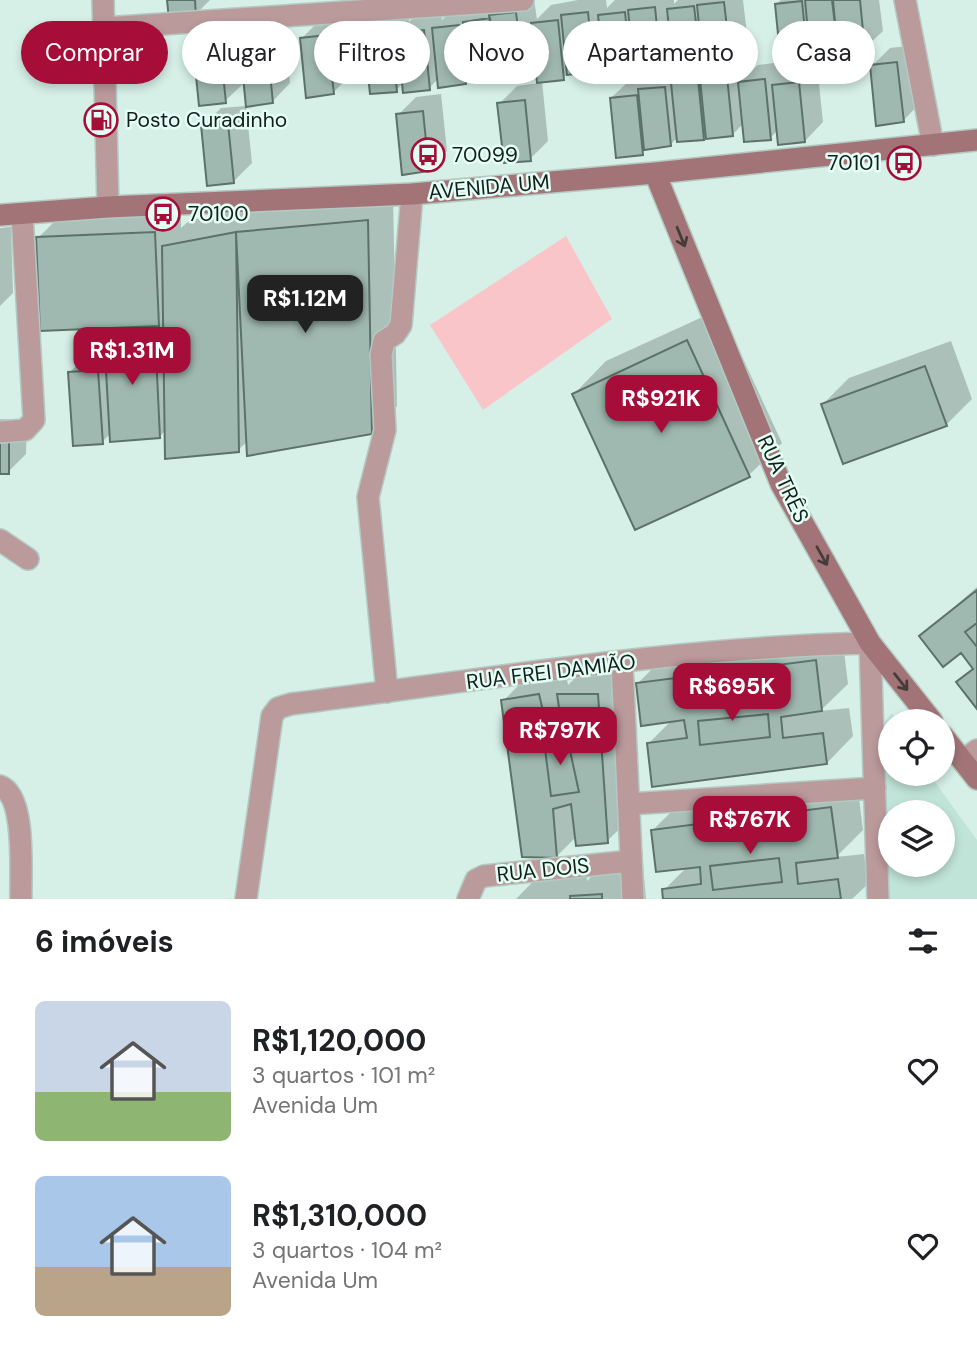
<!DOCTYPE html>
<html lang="pt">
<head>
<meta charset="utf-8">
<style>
  :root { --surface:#fff; --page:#f2f2f2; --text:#202124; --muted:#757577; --accent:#a60d38 }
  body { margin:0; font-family:"DM Sans",sans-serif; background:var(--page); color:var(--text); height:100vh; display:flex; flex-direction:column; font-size:26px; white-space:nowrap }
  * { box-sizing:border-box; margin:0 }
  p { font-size:23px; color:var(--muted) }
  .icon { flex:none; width:38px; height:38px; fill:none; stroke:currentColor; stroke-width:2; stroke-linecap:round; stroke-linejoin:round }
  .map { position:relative; height:899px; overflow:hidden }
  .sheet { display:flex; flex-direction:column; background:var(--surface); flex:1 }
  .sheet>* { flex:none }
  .banner { position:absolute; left:21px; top:21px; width:936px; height:63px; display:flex; gap:14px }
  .buttons { position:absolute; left:878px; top:709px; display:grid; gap:14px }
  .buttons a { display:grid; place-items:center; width:77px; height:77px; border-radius:50%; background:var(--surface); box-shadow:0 4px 10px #0003; font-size:35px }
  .price { position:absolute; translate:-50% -60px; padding:0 16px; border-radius:14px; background:var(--accent); color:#fff; font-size:23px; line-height:46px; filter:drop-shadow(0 2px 4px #0008) }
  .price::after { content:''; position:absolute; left:50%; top:42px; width:21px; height:16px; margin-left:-10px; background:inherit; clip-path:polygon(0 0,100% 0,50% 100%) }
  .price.active { background:#222; color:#fff }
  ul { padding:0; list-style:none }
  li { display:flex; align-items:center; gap:21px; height:175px; padding:0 35px }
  li span { display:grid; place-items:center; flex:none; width:196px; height:140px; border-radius:10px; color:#555 }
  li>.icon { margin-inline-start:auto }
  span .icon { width:84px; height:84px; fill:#fffc; stroke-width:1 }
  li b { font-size:30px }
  h2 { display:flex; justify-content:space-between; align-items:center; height:84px; padding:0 35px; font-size:30px }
  .tag { padding:0 24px; border-radius:32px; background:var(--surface); box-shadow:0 4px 10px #0003; font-size:24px; line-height:63px }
  .tag.active { background:var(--accent); color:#fff }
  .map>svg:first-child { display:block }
  .built { fill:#c1e4d8; fill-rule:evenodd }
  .green { fill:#fac5c8 }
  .shadow { fill:#0003 }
  .building { fill:#a0b9b0; stroke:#5b726a; stroke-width:2 }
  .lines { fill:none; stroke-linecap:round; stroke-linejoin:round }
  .lane-casing { stroke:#b3cac2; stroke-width:24 }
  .street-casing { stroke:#b3cac2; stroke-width:24 }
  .secondary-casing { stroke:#b3cac2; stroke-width:24 }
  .lane { stroke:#bb9a9c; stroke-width:21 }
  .street { stroke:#bb9a9c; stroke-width:21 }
  .secondary { stroke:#a27477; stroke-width:21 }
  .oneway { stroke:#463c3b }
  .labels { text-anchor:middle; stroke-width:5; stroke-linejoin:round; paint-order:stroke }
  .poi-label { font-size:21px; fill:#141e1a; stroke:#e3fef4; text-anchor:start }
  .street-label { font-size:21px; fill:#141e1a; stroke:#e3fef4 }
</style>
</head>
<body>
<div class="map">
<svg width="977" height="899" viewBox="0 0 977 899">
  <rect width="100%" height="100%" fill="#d6f0e7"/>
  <path class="built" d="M 892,713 L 897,721 L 891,721 L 891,774 L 929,774 L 977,840 L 977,899 L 882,899 L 873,736 ZM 891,812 L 943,812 L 943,864 L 891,864 Z"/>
  <path class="green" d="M 566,236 L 612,319 L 483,410 L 430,325 Z"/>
  <path class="shadow" d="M 169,0 L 210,0 L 195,15 Z
    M 506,0 L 534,0 L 537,19 L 551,5 L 578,0 L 606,0 L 607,8 L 615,0 L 674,0 L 674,4 L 678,0 L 743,0 L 748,42 L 730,60 L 745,59 L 746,76 L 758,65 L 782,62 L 776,4 L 781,0 L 879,0 L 883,31 L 864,49 L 814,52 L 807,59 L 782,62 L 784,75 L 792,67 L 817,65 L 823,122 L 805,141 L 778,130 L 770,138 L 744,123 L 732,135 L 678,137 L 670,145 L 648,147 L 642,153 L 611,98 L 630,80 L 652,78 L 658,72 L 683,69 L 683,73 L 691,65 L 673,53 L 661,65 L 635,65 L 630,70 L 604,59 L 593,70 L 542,81 L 548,141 L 530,159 L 499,104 L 517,86 L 539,83 L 536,57 L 522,70 L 470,77 L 465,83 L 439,78 L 429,88 L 403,83 L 396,90 L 366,35 L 384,17 L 409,14 L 409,22 L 417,15 L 441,13 L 442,20 L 452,10 Z
    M 345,18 L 351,74 L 333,93 L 302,38 L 320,20 Z
    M 238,26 L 240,48 L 260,29 L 284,26 L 290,83 L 272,102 L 245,82 L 225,101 L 195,47 L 213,29 Z
    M 915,45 L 921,102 L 903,121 L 872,66 L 890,48 Z
    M 441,94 L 447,151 L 429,170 L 398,115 L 416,97 Z
    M 246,106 L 252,163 L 234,181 L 203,126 L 221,108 Z
    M 393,195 L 397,406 L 371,433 L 248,441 L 238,450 L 166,430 L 159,437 L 111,433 L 102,442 L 70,372 L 88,354 L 106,353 L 105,336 L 115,326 L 38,238 L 64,212 L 181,206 L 181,228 L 190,220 L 263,207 Z
    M 11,227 L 13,293 L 0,306 L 0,228 Z
    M 720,309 L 782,443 L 749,475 L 574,394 L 606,361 Z
    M 951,341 L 972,399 L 946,425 L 823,404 L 849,378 Z
    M 0,419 L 27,420 L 26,454 L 8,472 L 0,472 Z
    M 977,587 L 977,706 L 958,682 L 974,667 L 961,651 L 921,636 Z
    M 842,635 L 848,684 L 820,711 L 849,708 L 853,736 L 827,763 L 648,744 L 672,720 L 638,683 L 664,657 Z
    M 565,668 L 568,685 L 585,668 L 624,668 L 634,815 L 607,841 L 577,836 L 557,856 L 503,701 L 529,675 Z
    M 857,782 L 863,830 L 836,857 L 864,854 L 868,884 L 852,899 L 665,899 L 664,890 L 687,867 L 653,830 L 679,804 Z
    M 642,853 L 646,899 L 516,899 L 556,858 L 585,856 L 587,881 L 613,855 Z"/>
  <path class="building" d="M 167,0 L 195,0 L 196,17 L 169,20 Z
    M 805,0 L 832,0 L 838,51 L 810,54 Z
    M 833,0 L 860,0 L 865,51 L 838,54 Z
    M 802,1 L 808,60 L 781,64 L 775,4 Z
    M 724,2 L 731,62 L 703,65 L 697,5 Z
    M 694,6 L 701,65 L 673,69 L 667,9 Z
    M 655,7 L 661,67 L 634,70 L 628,10 Z
    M 516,12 L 523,72 L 496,75 L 489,15 Z
    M 588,12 L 594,72 L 567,75 L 561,15 Z
    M 625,12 L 631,72 L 604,75 L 598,15 Z
    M 490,18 L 496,79 L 469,82 L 463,22 Z
    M 558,20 L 564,80 L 537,83 L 531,23 Z
    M 459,25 L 466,84 L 438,88 L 432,28 Z
    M 424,30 L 430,90 L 403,93 L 397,33 Z
    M 391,31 L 397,92 L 370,94 L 364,35 Z
    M 327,35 L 334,94 L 306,98 L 300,38 Z
    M 220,44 L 226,103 L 199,106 L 193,46 Z
    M 267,44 L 273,103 L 246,107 L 240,46 Z
    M 897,62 L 904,122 L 876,126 L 870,65 Z
    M 727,76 L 733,136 L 706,139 L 700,79 Z
    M 698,79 L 704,140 L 677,142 L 671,83 Z
    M 765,79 L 771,140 L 744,142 L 738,82 Z
    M 799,82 L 805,142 L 778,145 L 772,85 Z
    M 665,87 L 671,146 L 644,150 L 638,89 Z
    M 637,95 L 643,155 L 616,158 L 610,98 Z
    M 525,100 L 531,161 L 504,163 L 497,103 Z
    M 423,111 L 429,171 L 402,175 L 396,114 Z
    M 228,123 L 234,183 L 207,186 L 201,125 Z
    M 368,220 L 372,434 L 247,456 L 236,232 Z
    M 155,232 L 159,326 L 40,331 L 36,237 Z
    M 236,232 L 239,452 L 165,459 L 162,246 Z
    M 155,332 L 160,438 L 110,442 L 104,335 Z
    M 687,340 L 750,477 L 635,530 L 572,394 Z
    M 925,366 L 947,426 L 843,464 L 821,404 Z
    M 98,370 L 103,444 L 73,446 L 68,372 Z
    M 0,437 L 9,437 L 9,474 L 0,474 Z
    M 977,590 L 977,709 L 956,682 L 973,669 L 961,653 L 943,667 L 919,636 Z
    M 977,623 L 977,647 L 965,632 Z
    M 816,660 L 822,711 L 781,717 L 783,738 L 823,733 L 827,764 L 652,787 L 647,743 L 687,738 L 684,720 L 641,726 L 636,683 Z
    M 539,694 L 547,728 L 562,728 L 557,694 L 598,694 L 608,843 L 576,846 L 571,804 L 553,809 L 557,858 L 522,857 L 501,700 Z
    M 768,714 L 770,737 L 700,745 L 698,721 Z
    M 567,737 L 579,792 L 551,796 L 544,741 Z
    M 831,807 L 838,858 L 796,863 L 798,884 L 838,879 L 841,899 L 663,899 L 662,889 L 701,884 L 700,867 L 656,872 L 651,830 Z
    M 779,858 L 782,882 L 713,890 L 710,866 Z
    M 602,894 L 602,899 L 570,899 L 570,896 Z"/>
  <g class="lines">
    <defs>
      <path id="lane" d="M 0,432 L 25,430 L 34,420 L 22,214
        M 0,540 L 28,559
        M 387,692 L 368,497 L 385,430 L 381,355 L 384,341 L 395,334 L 401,325 L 412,194
        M 963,761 L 977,750"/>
      <path id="street" d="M 103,0 L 108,207
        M 905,0 L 933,145
        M 104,28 L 523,0
        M 622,663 L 633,899
        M 0,786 C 27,796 20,874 21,899
        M 629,804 L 875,788
        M 246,899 L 272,716 L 278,708 L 291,704 C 481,680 680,647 870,643 L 878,899
        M 468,899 L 476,880 L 484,876 L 631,861"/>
      <path id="secondary" d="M 655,173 L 781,484 L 870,643 L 932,721
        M 0,215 L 108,207 L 412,194 L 655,173 L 977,140
        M 943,736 L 977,779"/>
    </defs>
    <use href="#lane" class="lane-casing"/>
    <use href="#street" class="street-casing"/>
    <use href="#secondary" class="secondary-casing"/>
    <use href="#lane" class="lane"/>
    <use href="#street" class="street"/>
    <use href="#secondary" class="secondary"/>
  </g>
  <defs><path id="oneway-shaft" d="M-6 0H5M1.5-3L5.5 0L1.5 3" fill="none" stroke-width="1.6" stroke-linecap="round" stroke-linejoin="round" transform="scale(1.75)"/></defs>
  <g class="oneway">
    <use href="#oneway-shaft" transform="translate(681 237) rotate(68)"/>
    <use href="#oneway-shaft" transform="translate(822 556) rotate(61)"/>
    <use href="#oneway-shaft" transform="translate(901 682) rotate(52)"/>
  </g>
  <defs>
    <symbol id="fuel-ring" viewBox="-11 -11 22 22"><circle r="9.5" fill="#e3fef4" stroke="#a60d38" stroke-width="1.5"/><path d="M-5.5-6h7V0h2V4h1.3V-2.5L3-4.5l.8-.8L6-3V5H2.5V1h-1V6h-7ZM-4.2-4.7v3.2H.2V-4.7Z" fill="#a60d38"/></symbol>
    <symbol id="bus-ring" viewBox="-11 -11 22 22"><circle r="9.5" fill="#e3fef4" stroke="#a60d38" stroke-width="1.5"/><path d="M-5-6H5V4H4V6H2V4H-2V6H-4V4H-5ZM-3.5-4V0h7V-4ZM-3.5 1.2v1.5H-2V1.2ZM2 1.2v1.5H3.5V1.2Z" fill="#a60d38"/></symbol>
  </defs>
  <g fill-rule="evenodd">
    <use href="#fuel-ring" x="82" y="101" width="38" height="38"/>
    <use href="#bus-ring" x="409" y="136" width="38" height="38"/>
    <use href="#bus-ring" x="885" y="144" width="38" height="38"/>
    <use href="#bus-ring" x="144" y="195" width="38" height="38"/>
  </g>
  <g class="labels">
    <g class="poi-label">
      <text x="126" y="127">Posto Curadinho</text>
      <text x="452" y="162">70099</text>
      <text x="880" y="170" text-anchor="end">70101</text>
      <text x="188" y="221">70100</text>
    </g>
    <g class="street-label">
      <text transform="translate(489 187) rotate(-5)" y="7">AVENIDA UM</text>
      <text transform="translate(783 479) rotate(65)" y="7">RUA TRÊS</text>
      <text transform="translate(551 672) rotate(-7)" y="7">RUA FREI DAMIÃO</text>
      <text transform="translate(543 870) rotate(-6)" y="7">RUA DOIS</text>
    </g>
  </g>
</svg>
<div class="buttons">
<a><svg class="icon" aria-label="locate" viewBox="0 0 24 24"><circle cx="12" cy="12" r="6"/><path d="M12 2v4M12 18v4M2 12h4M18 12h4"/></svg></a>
<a><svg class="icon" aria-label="layers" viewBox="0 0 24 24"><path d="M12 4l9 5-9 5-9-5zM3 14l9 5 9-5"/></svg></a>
</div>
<b class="price active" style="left:305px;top:335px">R$1.12M</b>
<b class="price" style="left:132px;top:387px">R$1.31M</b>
<b class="price" style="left:661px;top:435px">R$921K</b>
<b class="price" style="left:732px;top:723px">R$695K</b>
<b class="price" style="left:560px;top:767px">R$797K</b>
<b class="price" style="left:750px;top:856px">R$767K</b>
<div class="banner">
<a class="tag active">Comprar</a>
<a class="tag">Alugar</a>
<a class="tag">Filtros</a>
<a class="tag">Novo</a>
<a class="tag">Apartamento</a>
<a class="tag">Casa</a>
</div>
</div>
<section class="sheet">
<h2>6 imóveis<svg class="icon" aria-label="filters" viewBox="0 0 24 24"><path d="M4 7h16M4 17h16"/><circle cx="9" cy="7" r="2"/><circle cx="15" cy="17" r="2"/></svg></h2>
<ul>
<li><span style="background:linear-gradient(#c9d6e8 65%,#8fb573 0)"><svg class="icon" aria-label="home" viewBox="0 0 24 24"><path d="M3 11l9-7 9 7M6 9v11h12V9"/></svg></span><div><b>R$1,120,000</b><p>3 quartos · 101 m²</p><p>Avenida Um</p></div><svg class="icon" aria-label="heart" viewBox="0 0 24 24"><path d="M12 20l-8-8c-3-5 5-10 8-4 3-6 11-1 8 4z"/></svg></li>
<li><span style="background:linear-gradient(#a9c7e8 65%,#b9a48a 0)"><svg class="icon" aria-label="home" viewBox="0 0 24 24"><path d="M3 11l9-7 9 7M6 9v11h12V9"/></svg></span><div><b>R$1,310,000</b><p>3 quartos · 104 m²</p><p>Avenida Um</p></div><svg class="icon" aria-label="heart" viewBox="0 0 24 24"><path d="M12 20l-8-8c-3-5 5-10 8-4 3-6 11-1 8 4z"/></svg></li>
</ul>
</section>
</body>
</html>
